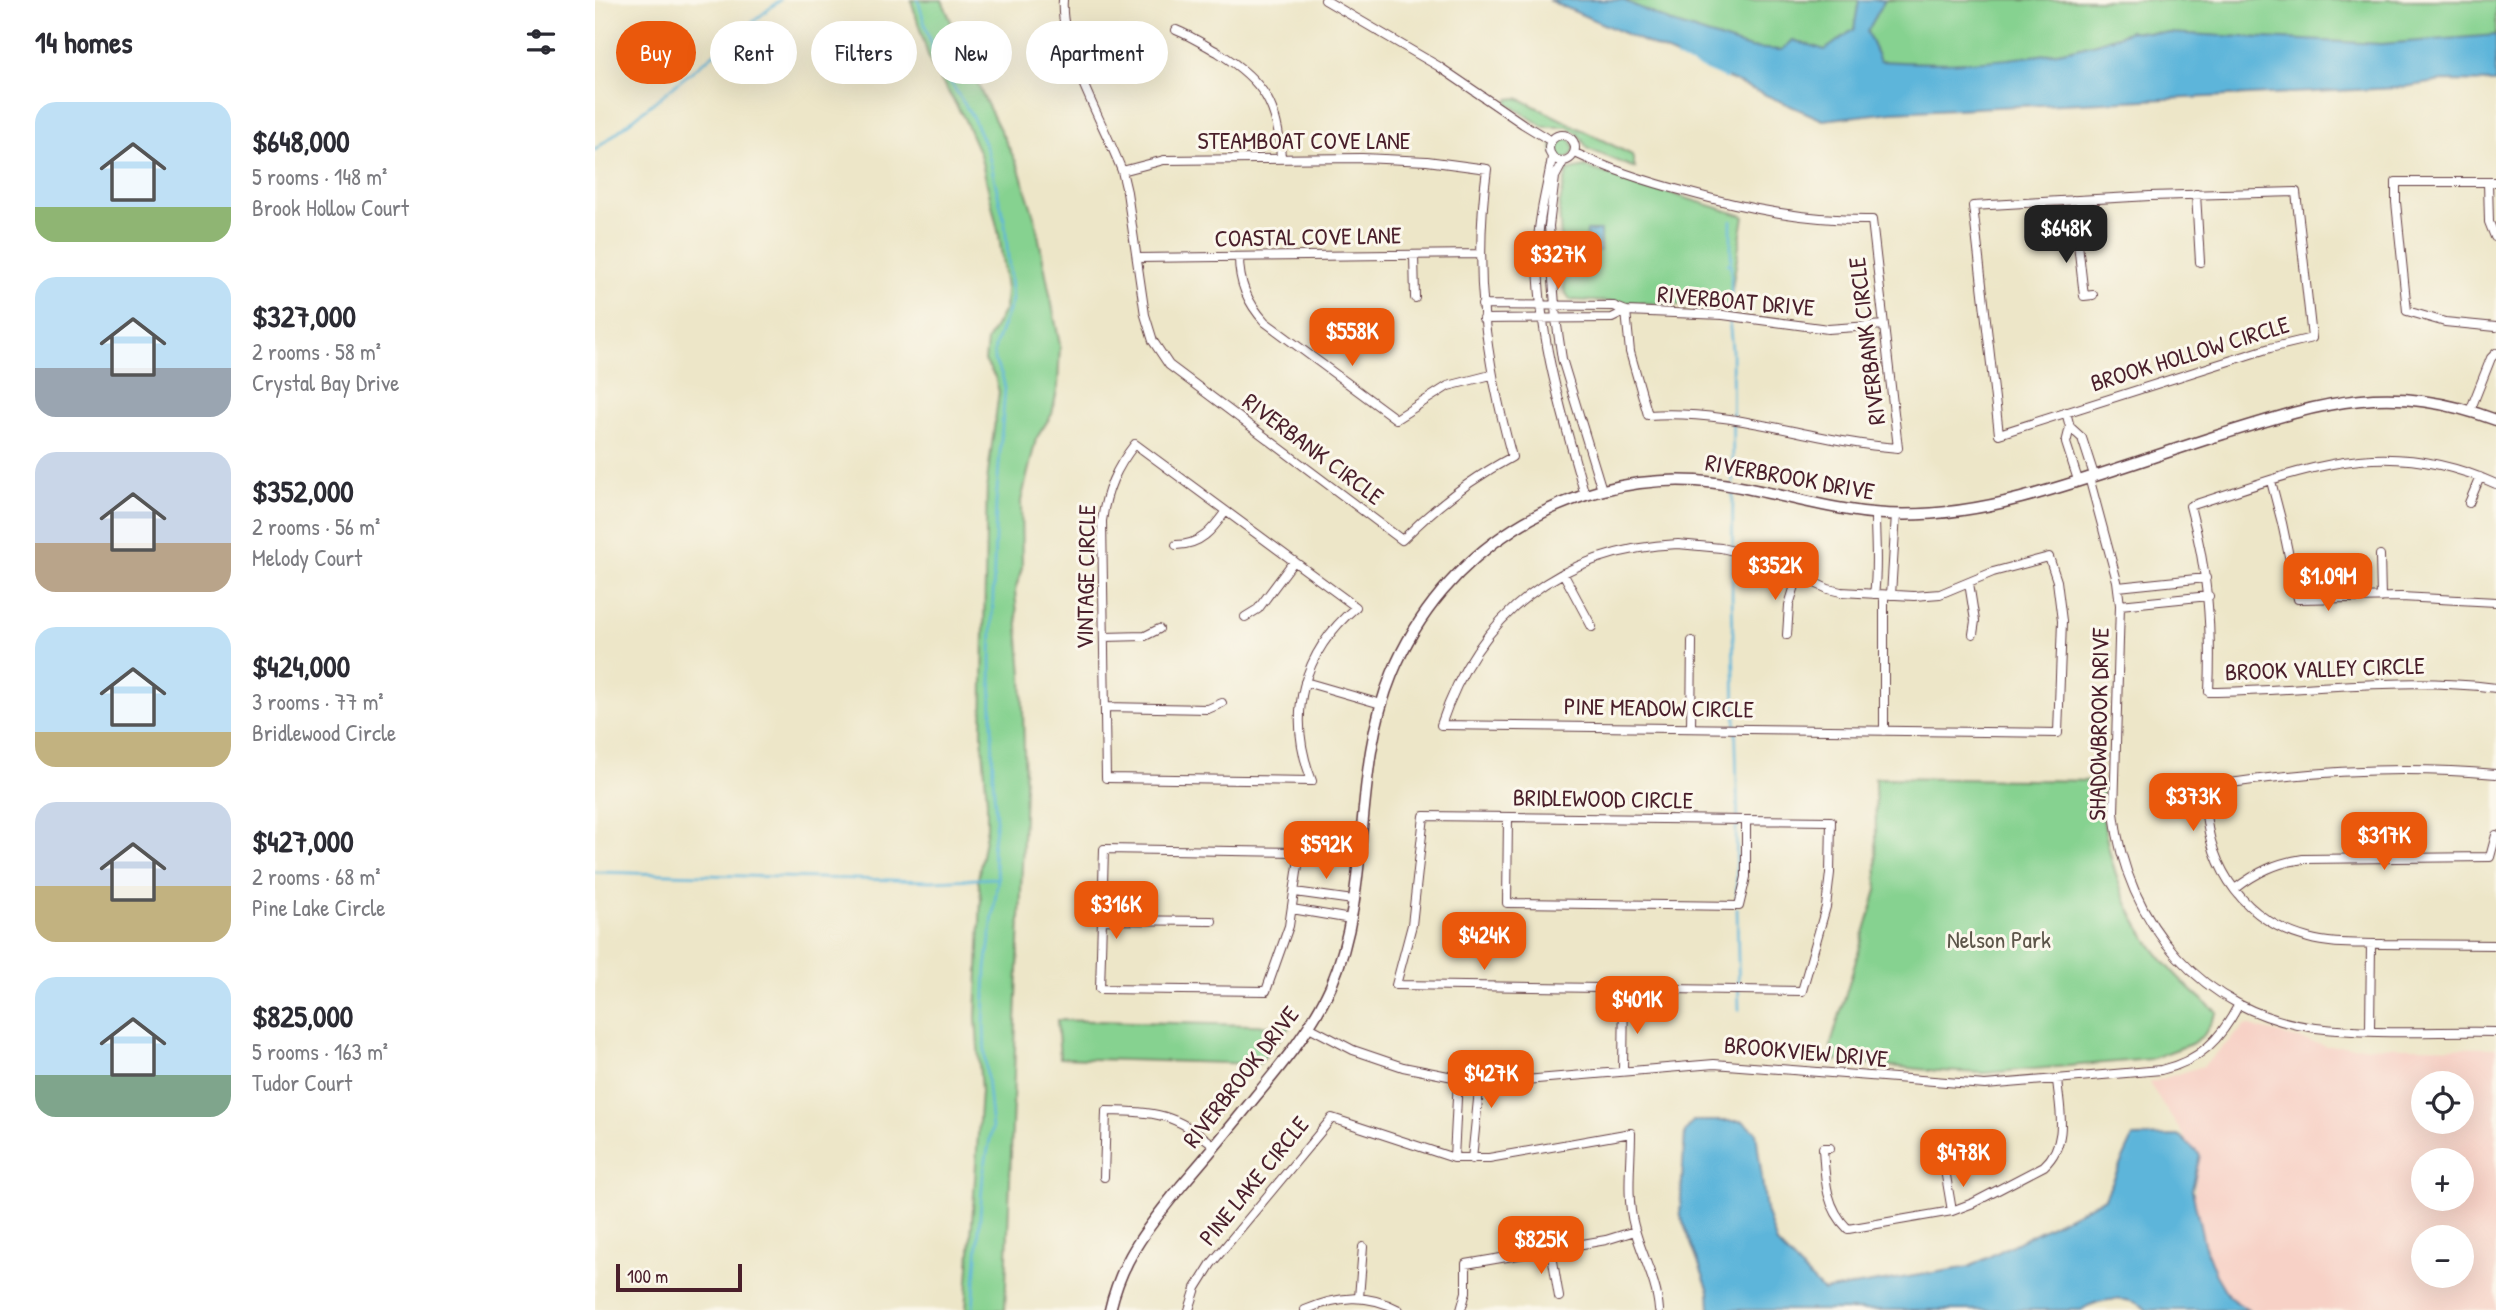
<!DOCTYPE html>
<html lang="en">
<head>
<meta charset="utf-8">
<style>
  :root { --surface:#fff; --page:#f7f7f7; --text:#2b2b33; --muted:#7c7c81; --accent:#ea580c }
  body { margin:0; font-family:"Patrick Hand",sans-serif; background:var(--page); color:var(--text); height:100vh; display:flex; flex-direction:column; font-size:26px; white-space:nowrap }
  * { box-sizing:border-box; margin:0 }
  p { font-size:23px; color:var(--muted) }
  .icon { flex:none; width:38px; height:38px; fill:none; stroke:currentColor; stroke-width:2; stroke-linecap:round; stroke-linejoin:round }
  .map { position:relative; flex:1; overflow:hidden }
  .side { display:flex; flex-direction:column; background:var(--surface); width:595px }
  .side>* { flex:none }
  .guide { position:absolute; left:21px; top:21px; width:665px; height:63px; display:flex; gap:14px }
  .controls { position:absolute; left:1816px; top:1071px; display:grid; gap:14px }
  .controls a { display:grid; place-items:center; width:63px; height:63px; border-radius:50%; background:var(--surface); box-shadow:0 7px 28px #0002; font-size:35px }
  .scale { position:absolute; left:21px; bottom:18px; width:126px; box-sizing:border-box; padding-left:7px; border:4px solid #4a1f2b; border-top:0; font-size:19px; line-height:24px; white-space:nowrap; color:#4a1f2b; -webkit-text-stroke:5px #fbf7ec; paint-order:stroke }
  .price { position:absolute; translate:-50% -60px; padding:0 16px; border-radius:14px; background:var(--accent); color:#fff; font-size:23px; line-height:46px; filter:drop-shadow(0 2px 4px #0008) }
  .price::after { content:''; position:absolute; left:50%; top:42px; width:21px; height:16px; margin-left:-10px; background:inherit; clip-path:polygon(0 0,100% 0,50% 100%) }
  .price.on { background:#222; color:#fff }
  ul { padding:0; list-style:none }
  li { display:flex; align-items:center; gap:21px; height:175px; padding:0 35px }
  li span { display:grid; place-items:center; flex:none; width:196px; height:140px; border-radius:21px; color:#555 }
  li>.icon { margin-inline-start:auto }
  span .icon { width:84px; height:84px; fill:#fffc; stroke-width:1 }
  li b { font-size:30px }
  h2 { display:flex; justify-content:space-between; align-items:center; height:84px; padding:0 35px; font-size:30px }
  .tag { padding:0 24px; border-radius:32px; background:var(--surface); box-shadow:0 7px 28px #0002; font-size:24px; line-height:63px }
  .tag.on { background:var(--accent); color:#fff }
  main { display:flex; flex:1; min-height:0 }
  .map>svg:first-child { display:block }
  .built { fill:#f7d1c6; fill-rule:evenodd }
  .green { fill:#86d290; stroke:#68785e; stroke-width:2 }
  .water { fill:#5db5da; stroke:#546a82; stroke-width:2 }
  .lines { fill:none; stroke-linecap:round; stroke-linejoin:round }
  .stream { stroke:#5db5da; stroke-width:2.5 }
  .minor-casing { stroke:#623d43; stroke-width:10 }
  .tertiary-casing { stroke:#623d43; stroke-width:13 }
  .minor { stroke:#fff; stroke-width:8 }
  .tertiary { stroke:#fff; stroke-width:10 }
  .labels { text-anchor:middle; stroke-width:6; stroke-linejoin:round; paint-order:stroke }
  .street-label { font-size:24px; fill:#4a1f2b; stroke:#fbf7ec }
  .park-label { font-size:24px; fill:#5c5549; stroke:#fbf7ec }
</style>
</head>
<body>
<main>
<section class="side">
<h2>14 homes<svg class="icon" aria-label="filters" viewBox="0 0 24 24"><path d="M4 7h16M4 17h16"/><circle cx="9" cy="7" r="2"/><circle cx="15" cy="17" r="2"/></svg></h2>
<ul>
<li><span style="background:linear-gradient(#bfe0f5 75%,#8fb573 0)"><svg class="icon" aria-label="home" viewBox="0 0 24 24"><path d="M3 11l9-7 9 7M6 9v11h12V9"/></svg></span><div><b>$648,000</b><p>5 rooms · 148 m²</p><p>Brook Hollow Court</p></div></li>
<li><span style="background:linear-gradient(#bfe0f5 65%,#9aa5b1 0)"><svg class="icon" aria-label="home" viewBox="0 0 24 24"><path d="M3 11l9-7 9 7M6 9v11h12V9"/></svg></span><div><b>$327,000</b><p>2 rooms · 58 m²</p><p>Crystal Bay Drive</p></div></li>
<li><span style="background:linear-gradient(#c9d6e8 65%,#b9a48a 0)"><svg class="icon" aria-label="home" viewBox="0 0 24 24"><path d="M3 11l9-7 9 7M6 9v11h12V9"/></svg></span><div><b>$352,000</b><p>2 rooms · 56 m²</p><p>Melody Court</p></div></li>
<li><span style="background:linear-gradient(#bfe0f5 75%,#c2b280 0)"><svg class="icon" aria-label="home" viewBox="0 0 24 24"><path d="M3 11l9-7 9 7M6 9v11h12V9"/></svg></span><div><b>$424,000</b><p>3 rooms · 77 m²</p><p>Bridlewood Circle</p></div></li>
<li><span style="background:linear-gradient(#c9d6e8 60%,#c2b280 0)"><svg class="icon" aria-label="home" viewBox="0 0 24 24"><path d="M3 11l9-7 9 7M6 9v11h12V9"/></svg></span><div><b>$427,000</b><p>2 rooms · 68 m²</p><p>Pine Lake Circle</p></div></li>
<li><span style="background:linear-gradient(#bfe0f5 70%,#7fa58c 0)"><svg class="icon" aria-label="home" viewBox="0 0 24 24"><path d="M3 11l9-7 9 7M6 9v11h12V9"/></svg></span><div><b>$825,000</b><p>5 rooms · 163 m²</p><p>Tudor Court</p></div></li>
</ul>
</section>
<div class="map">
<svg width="1901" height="1310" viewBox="0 0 1901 1310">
  <rect width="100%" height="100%" fill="#fbf7ec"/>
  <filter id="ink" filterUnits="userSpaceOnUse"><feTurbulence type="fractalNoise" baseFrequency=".0143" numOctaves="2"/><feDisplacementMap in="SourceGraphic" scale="14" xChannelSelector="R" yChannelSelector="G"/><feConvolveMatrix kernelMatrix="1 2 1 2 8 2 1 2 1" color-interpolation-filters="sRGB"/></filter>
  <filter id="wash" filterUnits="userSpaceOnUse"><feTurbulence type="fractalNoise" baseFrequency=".00686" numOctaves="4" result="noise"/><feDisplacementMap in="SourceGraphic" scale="28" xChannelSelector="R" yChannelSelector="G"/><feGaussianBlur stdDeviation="1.57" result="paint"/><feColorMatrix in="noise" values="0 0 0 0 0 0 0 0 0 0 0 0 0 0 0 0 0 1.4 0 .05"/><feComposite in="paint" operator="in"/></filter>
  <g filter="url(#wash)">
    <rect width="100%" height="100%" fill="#ede6c8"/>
    <path class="built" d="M 1651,1025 L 1731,1046 L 1901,1048 L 1901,1310 L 1648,1310 L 1629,1299 L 1595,1234 L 1603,1158 L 1554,1083 L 1608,1066 ZM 1829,1083 L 1867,1083 L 1867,1122 L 1829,1122 ZM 1829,1160 L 1867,1160 L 1867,1199 L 1829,1199 ZM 1829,1237 L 1867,1237 L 1867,1276 L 1829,1276 Z"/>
    <path class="green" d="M 316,0 L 347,0 L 387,94 L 423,166 L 440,219 L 465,345 L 463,386 L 457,414 L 441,439 L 426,501 L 427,568 L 420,591 L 427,674 L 430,787 L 410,1310 L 371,1310 L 386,1091 L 381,1018 L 386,898 L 383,879 L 392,827 L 392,801 L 387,734 L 392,481 L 404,392 L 400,377 L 390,361 L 392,341 L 410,308 L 411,289 L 404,235 L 385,154 L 369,118 L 335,62 Z
      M 1024,0 L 1901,0 L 1901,50 L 1301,77 L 1153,60 Z
      M 923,98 L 1037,155 L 1040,168 L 993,149 L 983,134 L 972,127 L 949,127 L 912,103 L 914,99 Z
      M957 148a11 11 0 1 1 22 0a11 11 0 1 1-22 0Z
      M 990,167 L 1149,216 L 1134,307 L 975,300 L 969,290 L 964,207 L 972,171 Z
      M 1280,778 L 1508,781 C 1508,795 1507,810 1509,824 C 1522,906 1557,961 1622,1012 L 1609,1035 L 1596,1044 L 1556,1059 L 1390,1073 L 1343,1071 L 1237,1060 L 1236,1044 L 1282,890 Z
      M 462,1020 L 695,1026 L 664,1064 L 465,1058 Z"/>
    <path class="water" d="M 953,0 L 1028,0 L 1078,23 L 1155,48 L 1187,50 L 1198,40 L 1230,50 L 1259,29 L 1264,0 L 1290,0 L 1272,32 L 1285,61 C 1361,66 1464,61 1535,31 L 1786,44 L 1901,35 L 1901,82 L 1848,81 L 1802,88 L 1297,112 L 1228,120 Z
      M 992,231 L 1005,231 L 1005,251 L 991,251 Z
      M 1098,1121 L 1148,1121 L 1161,1132 L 1171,1210 L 1182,1244 L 1228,1291 L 1374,1267 L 1510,1198 L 1538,1137 L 1585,1136 L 1605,1155 L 1597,1190 L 1609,1244 L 1621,1275 L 1634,1297 L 1653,1310 L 1552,1310 C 1536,1294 1504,1298 1486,1310 L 1115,1310 L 1114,1291 L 1085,1214 L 1090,1132 Z"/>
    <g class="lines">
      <path class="stream" d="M 323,0 L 339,56 L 377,116 L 393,152 L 410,224 L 417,300 L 400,346 L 399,360 L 407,375 L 410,388 L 401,504 L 396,659 L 398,778 L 401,819 L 397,850 L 403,878 L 391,969 L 389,1024 L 390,1057 L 397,1129 L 388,1175 L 378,1310
        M 1082,57 L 1131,78
        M 0,150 L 185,0
        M 1136,221 L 1136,262 L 1133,264 L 1136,265 L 1136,314
        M 1134,319 L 1137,349 L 1138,484
        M 1138,490 L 1137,596 L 1143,826 L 1141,827 L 1142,901
        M 0,872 L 336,881 L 402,878
        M 1142,908 L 1144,1010"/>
    </g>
  </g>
  <g filter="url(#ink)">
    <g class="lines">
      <defs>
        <path id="minor" d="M 468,0 C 464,50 509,123 527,171 L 532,192 L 550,315 L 558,341 L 574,365 L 807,540 C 841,506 875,479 917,457 C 890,359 878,270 892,169 L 832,161 L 767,158 L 569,160 L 527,171
          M 730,0 L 843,66 L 928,124 L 956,141
          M 581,30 C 596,36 610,45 624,53 C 669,81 684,106 686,159
          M954 148a13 13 0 1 1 26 0a13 13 0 1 1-26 0Z
          M 980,153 C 1016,170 1053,182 1092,192 C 1153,209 1213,221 1277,220 L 1303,448 C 1216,442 1143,409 1053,415 L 1035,352 L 1031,311
          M 957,157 C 953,185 944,213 943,242 C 941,330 966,411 990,495
          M 968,162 L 960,177 L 954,226 L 961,319 L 967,359 L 1007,490
          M 1893,182 L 1894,222 L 1900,237
          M 1901,182 L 1801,182 L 1801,202 L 1812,311 L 1850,322 L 1901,327
          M 1701,192 L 1717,338 L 1675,348 L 1404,434 L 1378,206 L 1555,196 Z
          M 1601,194 L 1605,262
          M 1478,200 L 1489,296 L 1498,295
          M 819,255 L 820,298
          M 644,257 C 644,283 652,302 670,322 L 801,419 L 853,386 L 896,375
          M 542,258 L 885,254
          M 887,305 L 1019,306 L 1031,311 L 1128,315 L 1233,329 L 1289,325
          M 888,319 L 1017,318 L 1031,311
          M 1875,411 L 1896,358 L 1901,353
          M 1471,412 L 1475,427 L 1471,443 L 1483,480
          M 1475,427 L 1487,438 L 1499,475
          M 540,444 L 761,607 C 707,653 691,715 717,781 L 511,778 L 507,521 C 511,491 521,468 540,444 Z
          M 1494,477 L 1522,581 L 1525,605 L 1519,813 C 1531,923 1608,1014 1721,1028 C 1780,1035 1841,1031 1901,1032
          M 1676,481 L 1687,523 L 1703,599 L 1806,597 L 1901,602
          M 1901,484 C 1785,432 1707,471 1595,506 C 1613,572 1617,625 1614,692 C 1712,691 1802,676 1901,688
          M 1874,503 L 1885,477
          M 1083,544 L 1126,548 L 1147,553 L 1183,566 L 1233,589 L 1246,592 L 1319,596 L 1345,594 L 1398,572 L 1454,557 L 1462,581 L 1467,621 L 1463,733 L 846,725 C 883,614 966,549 1083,544 Z
          M 581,545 C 606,545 617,530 631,511
          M 1785,555 L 1786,598
          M 968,573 L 997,627
          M 1374,583 L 1380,621 L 1378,634
          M 1523,587 L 1611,578
          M 1279,594 C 1283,568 1280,541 1280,514
          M 1296,595 L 1301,514
          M 1525,605 L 1614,596
          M 650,617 L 663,609 L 699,561
          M 1192,635 L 1194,605 L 1203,576
          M 509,637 L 550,636 L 564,629
          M 710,682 L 786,704
          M 510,707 L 613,709 L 627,703
          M 1096,728 L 1097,641
          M 1289,731 L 1289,595
          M 1901,774 C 1803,765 1707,771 1610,787 C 1608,857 1641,918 1713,938 C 1737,945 1763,943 1788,944 C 1826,944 1863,945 1901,945
          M 829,816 L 1236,821 L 1235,873 L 1231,907 L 1207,991 L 801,985 L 817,925 Z
          M 913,817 L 912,903 L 1144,906 L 1151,877 L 1151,820
          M 509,849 L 705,852 L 694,926 L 671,991 L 505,989 Z
          M 1640,889 C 1662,872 1681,863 1708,859 L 1895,857 L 1901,835
          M 700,892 L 758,900
          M 697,909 L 756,919
          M 507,920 L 617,921
          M 714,1027 L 758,1050 L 808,1067 L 863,1078 L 900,1081 L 930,1080 L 1119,1064 L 1390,1085 L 1566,1070 C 1605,1061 1626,1039 1644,1004
          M 1775,1030 L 1776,944
          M 1028,1071 L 1029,988
          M 1235,1148 L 1228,1148 C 1230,1178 1230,1206 1253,1229 L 1357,1211 L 1378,1203 L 1449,1166 C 1474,1143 1465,1111 1462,1080
          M 1356,1157 L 1348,1158 L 1357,1211
          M 859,1158 L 863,1078
          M 877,1159 L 885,1080
          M 509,1177 L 511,1111 C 562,1112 579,1113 620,1146
          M 956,1249 L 964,1297
          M 764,1298 L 768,1247
          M 594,1310 L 601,1288 L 616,1264 L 737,1118 L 859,1158 L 894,1158 L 1036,1133 C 1036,1163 1031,1197 1039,1226 C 1046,1255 1062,1280 1064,1310
          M 710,1310 C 742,1296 772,1293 804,1310
          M 866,1310 L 871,1292 L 871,1264 L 1011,1240 L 1040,1231"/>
        <path id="tertiary" d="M 515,1310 C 527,1258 553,1227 586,1186 C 611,1157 636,1127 660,1097 C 689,1062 717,1028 736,986 C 778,887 756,773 797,674 C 847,552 970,473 1102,481 C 1154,485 1203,502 1254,510 C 1312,520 1369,513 1426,498 C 1494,480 1561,455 1628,434 C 1730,402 1796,381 1901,420"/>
      </defs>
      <use href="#minor" class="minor-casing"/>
      <use href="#tertiary" class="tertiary-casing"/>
      <use href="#minor" class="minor"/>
      <use href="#tertiary" class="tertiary"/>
    </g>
  </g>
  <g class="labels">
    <g class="street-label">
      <text x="709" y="149">STEAMBOAT COVE LANE</text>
      <text transform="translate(713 237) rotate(-1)" y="8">COASTAL COVE LANE</text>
      <text transform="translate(1141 301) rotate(5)" y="8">RIVERBOAT DRIVE</text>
      <text transform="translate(1272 341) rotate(-97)" y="8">RIVERBANK CIRCLE</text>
      <text transform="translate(1595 354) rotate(-17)" y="8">BROOK HOLLOW CIRCLE</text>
      <text transform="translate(718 449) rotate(37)" y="8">RIVERBANK CIRCLE</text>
      <text transform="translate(1195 477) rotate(10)" y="8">RIVERBROOK DRIVE</text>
      <text transform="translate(491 577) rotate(-89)" y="8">VINTAGE CIRCLE</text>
      <text transform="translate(1730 669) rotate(-2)" y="8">BROOK VALLEY CIRCLE</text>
      <text transform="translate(1064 708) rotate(1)" y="8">PINE MEADOW CIRCLE</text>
      <text transform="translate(1504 724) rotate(-89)" y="8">SHADOWBROOK DRIVE</text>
      <text transform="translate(1008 799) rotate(1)" y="8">BRIDLEWOOD CIRCLE</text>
      <text transform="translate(1211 1052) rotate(5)" y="8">BROOKVIEW DRIVE</text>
      <text transform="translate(646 1077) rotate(-52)" y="8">RIVERBROOK DRIVE</text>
      <text transform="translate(659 1181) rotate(-51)" y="8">PINE LAKE CIRCLE</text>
    </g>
    <g class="park-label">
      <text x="1404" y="948">Nelson Park</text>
    </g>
  </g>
</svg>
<div class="controls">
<a><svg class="icon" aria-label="locate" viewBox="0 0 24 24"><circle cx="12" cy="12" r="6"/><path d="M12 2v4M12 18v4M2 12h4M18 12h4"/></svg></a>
<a>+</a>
<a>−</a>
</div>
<div class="scale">100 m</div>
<b class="price on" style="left:1471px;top:265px">$648K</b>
<b class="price" style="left:963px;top:291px">$327K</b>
<b class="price" style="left:757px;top:368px">$558K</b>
<b class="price" style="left:1180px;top:602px">$352K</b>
<b class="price" style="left:1733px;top:613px">$1.09M</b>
<b class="price" style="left:1598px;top:833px">$373K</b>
<b class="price" style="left:1789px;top:872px">$317K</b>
<b class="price" style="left:731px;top:881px">$592K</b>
<b class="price" style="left:521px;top:941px">$316K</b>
<b class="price" style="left:889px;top:972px">$424K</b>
<b class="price" style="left:1042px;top:1036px">$401K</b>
<b class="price" style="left:896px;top:1110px">$427K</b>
<b class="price" style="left:1368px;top:1189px">$478K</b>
<b class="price" style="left:946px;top:1276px">$825K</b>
<div class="guide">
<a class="tag on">Buy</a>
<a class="tag">Rent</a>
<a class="tag">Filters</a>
<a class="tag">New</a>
<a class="tag">Apartment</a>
</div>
</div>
</main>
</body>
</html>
